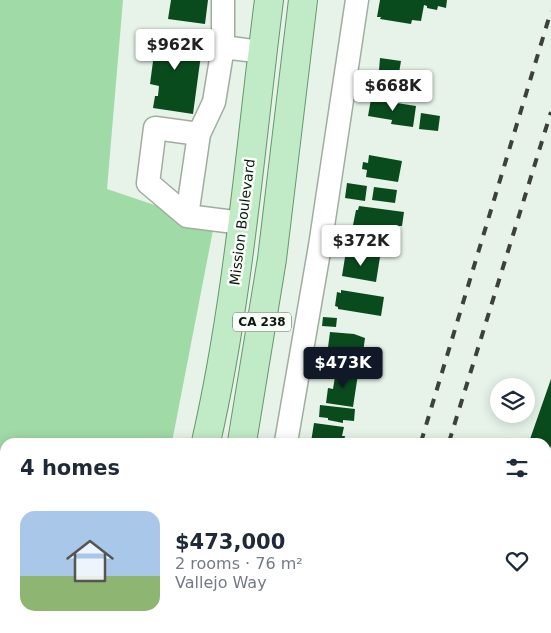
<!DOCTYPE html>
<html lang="en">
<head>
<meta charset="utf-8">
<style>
  :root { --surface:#fff; --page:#f2f2f3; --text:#1f2937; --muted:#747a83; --accent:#111827 }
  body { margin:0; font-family:"DejaVu Sans",sans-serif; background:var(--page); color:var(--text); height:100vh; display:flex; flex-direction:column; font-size:19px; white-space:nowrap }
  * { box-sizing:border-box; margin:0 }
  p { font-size:16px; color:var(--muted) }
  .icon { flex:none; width:28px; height:28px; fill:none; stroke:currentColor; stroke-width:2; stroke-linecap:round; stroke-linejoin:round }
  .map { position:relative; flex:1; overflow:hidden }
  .panel { position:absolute; left:0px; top:438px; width:551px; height:196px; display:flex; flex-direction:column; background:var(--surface); border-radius:15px 15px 0 0; box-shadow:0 2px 12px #0003 }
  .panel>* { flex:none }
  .controls { position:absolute; left:490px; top:378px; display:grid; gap:10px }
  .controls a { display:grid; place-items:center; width:45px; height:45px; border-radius:50%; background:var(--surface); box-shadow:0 2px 12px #0003; font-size:25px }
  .price { position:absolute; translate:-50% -42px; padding:0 11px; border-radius:5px; background:#fff; color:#222; font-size:16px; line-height:32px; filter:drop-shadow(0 1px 2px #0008) }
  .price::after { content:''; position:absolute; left:50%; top:30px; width:15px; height:11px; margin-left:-8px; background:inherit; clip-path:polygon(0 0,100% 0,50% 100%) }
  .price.selected { background:var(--accent); color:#fff }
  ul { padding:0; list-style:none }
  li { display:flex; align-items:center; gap:15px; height:125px; padding:0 20px }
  li span { display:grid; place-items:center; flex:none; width:140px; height:100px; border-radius:15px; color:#555 }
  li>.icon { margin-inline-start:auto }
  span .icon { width:60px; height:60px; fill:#fffc; stroke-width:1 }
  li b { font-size:21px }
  h2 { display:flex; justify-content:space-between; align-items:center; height:60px; padding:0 20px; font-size:21px }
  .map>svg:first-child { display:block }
  .green { fill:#a0daa7 }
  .building { fill:#0a4b1d }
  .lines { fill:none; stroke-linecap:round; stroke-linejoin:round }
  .minor-casing { stroke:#a0aca1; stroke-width:25 }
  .major-casing { stroke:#68966e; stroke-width:30 }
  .minor { stroke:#fff; stroke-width:22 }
  .major { stroke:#c1eac6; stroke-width:28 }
  .rail { stroke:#3c413c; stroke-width:4; stroke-dasharray:9 9; stroke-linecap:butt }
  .labels { text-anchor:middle; stroke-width:5; stroke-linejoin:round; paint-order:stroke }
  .shield { fill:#f8fff8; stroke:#565b56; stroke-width:1 }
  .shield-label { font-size:12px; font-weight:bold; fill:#111511 }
  .street-label { font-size:14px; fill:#111511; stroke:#f8fff8 }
</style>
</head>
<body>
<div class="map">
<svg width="551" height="633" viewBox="0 0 551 633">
  <rect width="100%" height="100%" fill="#e7f3e8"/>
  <path class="green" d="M 0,0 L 123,0 L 107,189 L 214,225 L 172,442 L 5,442 L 5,629 L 91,629 L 85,633 L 0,633 Z"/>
  <path class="building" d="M 171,0 L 208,0 L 205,24 L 168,19 Z
    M 380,0 L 447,0 L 446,8 L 438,6 L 437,10 L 427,8 L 427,6 L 424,5 L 421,21 L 412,20 L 411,24 L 380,19 L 381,17 L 377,17 Z
    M 146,32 L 203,40 L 193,114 L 153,108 L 155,96 L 158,96 L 159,86 L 150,84 L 154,54 L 171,57 L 172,55 L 143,51 Z
    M 380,58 L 401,61 L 399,73 L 404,74 L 402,87 L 397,86 L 395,98 L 375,95 L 376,86 L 373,86 L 375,70 L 379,70 Z
    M 371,99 L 416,106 L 413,127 L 391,124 L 392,120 L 368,116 Z
    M 421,113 L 440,116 L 438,131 L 419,129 Z
    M 369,155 L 402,161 L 398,182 L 366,177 L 367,170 L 362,169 L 363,162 L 368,163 Z
    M 347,183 L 367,186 L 365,201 L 345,198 Z
    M 374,187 L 397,190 L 395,203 L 372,200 Z
    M 359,206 L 404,212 L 402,226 L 399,226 L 396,242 L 366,238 L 367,230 L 356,228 L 356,225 L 353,225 L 356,210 L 358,210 Z
    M 346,251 L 380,257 L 376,282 L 342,276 Z
    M 341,290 L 384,297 L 381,316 L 338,309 L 338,307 L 335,306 L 337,292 L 341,293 Z
    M 323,317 L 337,318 L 336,327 L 322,326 Z
    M 330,332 L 354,334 L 365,338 L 362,360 L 327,355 Z
    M 336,370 L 358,374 L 353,407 L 326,403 L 328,388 L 333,389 Z
    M 551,379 L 551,446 L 546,457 L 546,442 L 529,442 Z
    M 320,405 L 355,409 L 354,421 L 343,420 L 343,423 L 328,420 L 328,418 L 319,417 Z
    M 314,423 L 344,427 L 342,436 L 345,436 L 344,442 L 311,442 Z
    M 546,469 L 551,471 L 551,513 L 546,511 Z"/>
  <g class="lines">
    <defs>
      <path id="minor" d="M 223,0 L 223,47 L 214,102 L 199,134 L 187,216 L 242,223
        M 223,47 L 262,52
        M 187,216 L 148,183 L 155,128 L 199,134
        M 286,442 L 320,246 L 357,0
        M 546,555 L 551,557
        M 250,633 L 251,629
        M 455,633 L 457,629
        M 497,633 L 500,629"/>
      <path id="major" d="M 206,442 C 239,297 250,148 269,0
        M 242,442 L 272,259 L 303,0
        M 159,633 L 160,629
        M 195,633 L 196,629"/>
    </defs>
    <use href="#minor" class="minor-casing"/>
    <use href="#major" class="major-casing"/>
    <use href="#minor" class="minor"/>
    <use href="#major" class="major"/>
    <path class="rail" d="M 421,442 L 551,11
      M 449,442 L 551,112
      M 388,633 L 389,629"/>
  </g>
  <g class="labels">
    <rect class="shield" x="233" y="312.5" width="58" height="19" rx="4"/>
    <g class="shield-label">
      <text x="262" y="326">CA 238</text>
    </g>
    <g class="street-label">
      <text transform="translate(242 222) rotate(-83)" y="5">Mission Boulevard</text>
    </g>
  </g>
</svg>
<div class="controls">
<a><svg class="icon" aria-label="layers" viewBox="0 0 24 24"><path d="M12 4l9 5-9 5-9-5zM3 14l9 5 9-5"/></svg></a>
</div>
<b class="price" style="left:175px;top:71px">$962K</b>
<b class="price" style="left:393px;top:112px">$668K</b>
<b class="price" style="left:361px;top:267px">$372K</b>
<b class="price selected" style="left:343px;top:389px">$473K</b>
<section class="panel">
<h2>4 homes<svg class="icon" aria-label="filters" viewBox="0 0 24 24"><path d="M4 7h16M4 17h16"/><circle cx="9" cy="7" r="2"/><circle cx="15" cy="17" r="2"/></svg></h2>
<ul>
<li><span style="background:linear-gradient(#a9c7e8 65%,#8fb573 0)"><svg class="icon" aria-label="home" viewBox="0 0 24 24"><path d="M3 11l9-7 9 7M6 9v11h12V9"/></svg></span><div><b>$473,000</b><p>2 rooms · 76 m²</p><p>Vallejo Way</p></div><svg class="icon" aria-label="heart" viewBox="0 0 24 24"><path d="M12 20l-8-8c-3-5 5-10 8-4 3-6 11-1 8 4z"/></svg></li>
</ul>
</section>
</div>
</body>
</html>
